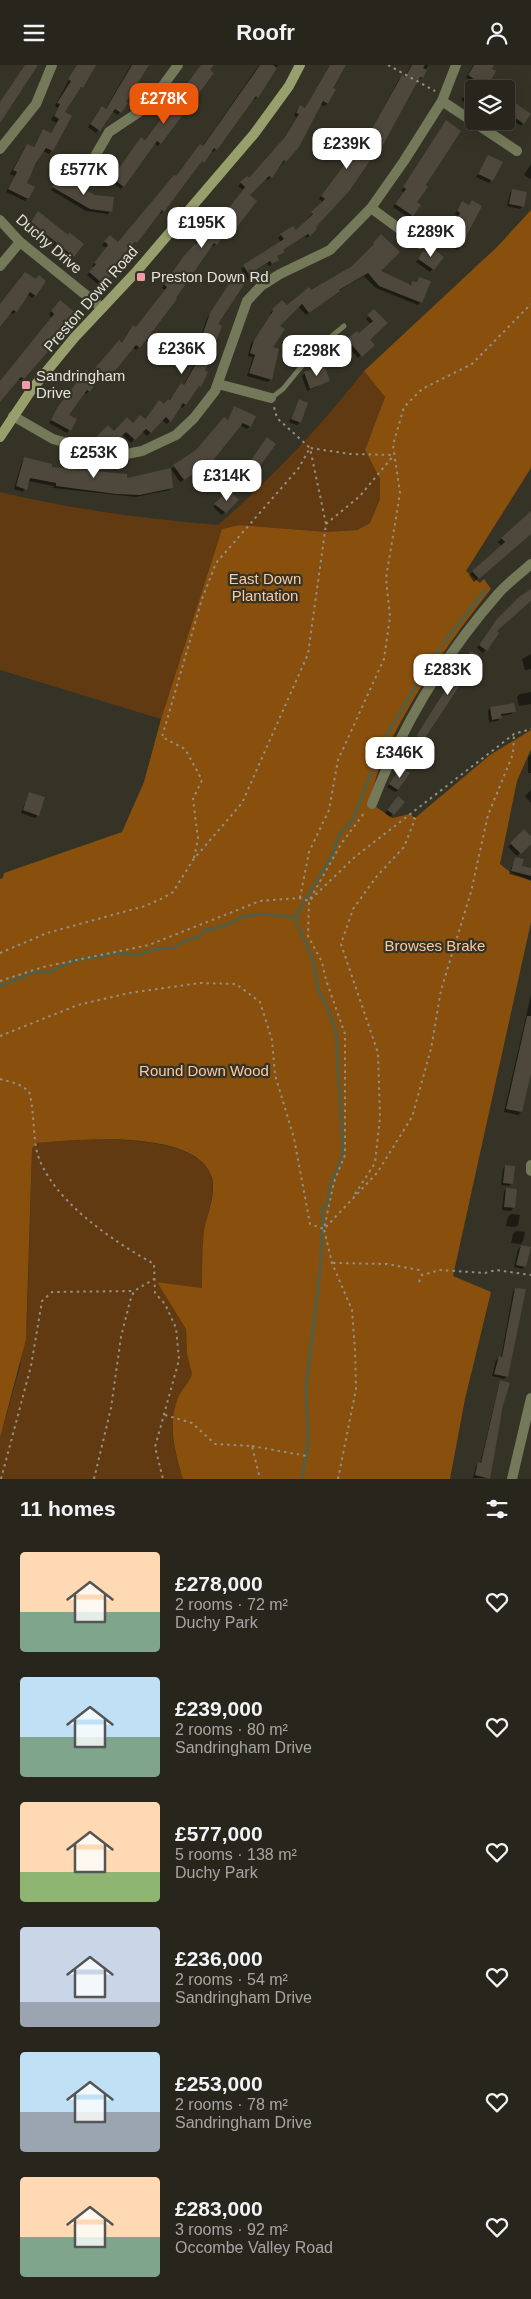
<!DOCTYPE html>
<html lang="en">
<head>
<meta charset="utf-8">
<style>
  :root { --surface:#28261c; --page:#343229; --text:#f1f3f6; --muted:#a5a5a3; --line:#44433b; --accent:#ea580c }
  body { margin:0; font-family:Arial,sans-serif; background:var(--page); color:var(--text); height:100vh; display:flex; flex-direction:column; font-size:19px; white-space:nowrap }
  * { box-sizing:border-box; margin:0 }
  p { font-size:16px; color:var(--muted) }
  .icon { flex:none; width:28px; height:28px; fill:none; stroke:currentColor; stroke-width:2; stroke-linecap:round; stroke-linejoin:round }
  .map { position:relative; height:1414px; overflow:hidden }
  .details { display:flex; flex-direction:column; background:var(--surface); flex:1 }
  .details>* { flex:none }
  .tools { position:absolute; left:465px; top:15px; display:grid; gap:10px }
  .tools a { display:grid; place-items:center; width:50px; height:50px; border-radius:5px; background:var(--surface); box-shadow:0 5px 20px #0002,0 0 0 1px var(--line); font-size:25px }
  .price { position:absolute; translate:-50% -42px; padding:0 11px; border-radius:10px; background:#fff; color:#222; font-size:16px; line-height:32px; filter:drop-shadow(0 1px 2px #0008) }
  .price::after { content:''; position:absolute; left:50%; top:30px; width:15px; height:11px; margin-left:-8px; background:inherit; clip-path:polygon(0 0,100% 0,50% 100%) }
  .price.active { background:var(--accent); color:#fff }
  ul { padding:0; list-style:none }
  li { display:flex; align-items:center; gap:15px; height:125px; padding:0 20px }
  li span { display:grid; place-items:center; flex:none; width:140px; height:100px; border-radius:5px; color:#555 }
  li>.icon { margin-inline-start:auto }
  span .icon { width:60px; height:60px; fill:#fffc; stroke-width:1 }
  li b { font-size:21px }
  h2 { display:flex; justify-content:space-between; align-items:center; height:60px; padding:0 20px; font-size:21px }
  header { display:flex; justify-content:space-between; align-items:center; height:65px; padding:0 20px; background:var(--surface); font-size:22px; font-weight:700 }
  .map>svg:first-child { display:block }
  .green { fill:#613a11 }
  .forest { fill:#884f0d }
  .shadow { fill:#0007 }
  .lines { fill:none; stroke-linecap:round; stroke-linejoin:round }
  .stream { stroke:#515f44; stroke-width:3 }
  .building { fill:#4e473b }
  .path { stroke:#929086; stroke-width:2; stroke-dasharray:2.5 4; stroke-linecap:butt }
  .lane { stroke:#737959; stroke-width:5 }
  .street { stroke:#737959; stroke-width:10 }
  .secondary { stroke:#97a06d; stroke-width:10 }
  .poi-dot { fill:#f39aaa; stroke:#353326; stroke-width:2 }
  .labels { text-anchor:middle; stroke-width:4.5; stroke-linejoin:round; paint-order:stroke }
  .street-label { font-size:15px; fill:#e4e3db; stroke:#353326 }
  .poi-label { font-size:15px; fill:#e4e3db; stroke:#353326; text-anchor:start }
  .park-label { font-size:15px; fill:#fcc99e; stroke:#353326 }
</style>
</head>
<body>
<header><svg class="icon" aria-label="menu" viewBox="0 0 24 24"><path d="M4 6h16M4 12h16M4 18h16"/></svg>Roofr<svg class="icon" aria-label="person" viewBox="0 0 24 24"><circle cx="12" cy="8" r="4"/><path d="M4 21q1-7 8-7t8 7"/></svg></header>
<div class="map">
<svg width="531" height="1414" viewBox="0 0 531 1414">
  <rect width="100%" height="100%" fill="#353326"/>
  <path class="green" d="M 364,306 L 385,332 L 365,385 L 380,414 L 380,434 L 370,458 L 357,465 L 327,467 L 239,460 L 222,464 L 161,654 L 0,605 L 0,427 C 71,444 145,454 218,460 C 272,413 320,362 364,306 Z
    M 86,1074 C 117,1074 207,1074 212,1116 C 214,1132 207,1149 205,1165 C 202,1184 202,1204 202,1223 L 158,1217 L 186,1264 L 187,1289 L 192,1309 C 190,1319 181,1327 177,1337 C 167,1362 175,1390 183,1414 L 0,1414 L 0,1373 L 20,1302 L 27,1258 L 32,1084 L 36,1078 Z"/>
  <path class="forest" d="M 531,145 L 531,403 L 466,506 L 480,518 L 484,514 L 491,524 C 449,577 411,631 383,693 C 377,706 374,722 369,737 L 392,753 L 410,749 L 415,753 L 490,690 L 531,665 L 531,684 L 517,716 L 500,799 L 510,807 L 531,816 L 531,857 L 453,1211 L 491,1227 L 465,1334 L 450,1414 L 183,1414 C 175,1388 167,1360 178,1333 C 181,1324 190,1318 192,1309 L 187,1289 L 186,1264 L 157,1217 L 202,1223 C 202,1204 202,1185 204,1166 C 207,1149 216,1130 212,1113 C 199,1063 75,1074 36,1078 L 32,1084 L 26,1274 L 0,1373 L 0,814 L 3,813 L 4,808 L 122,767 L 144,717 L 161,654 L 222,464 L 239,460 L 327,467 L 357,465 L 370,458 L 380,434 L 380,414 L 365,385 L 385,332 L 364,306 L 498,181 Z"/>
  <path class="shadow" d="M 77,0 L 95,0 L 82,22 L 78,25 L 63,48 L 52,85 L 49,89 L 43,86 L 25,119 L 28,132 L 25,136 L 6,127 L 15,111 L 10,109 L 24,84 L 27,80 L 33,83 L 43,65 L 50,69 L 57,58 L 51,55 L 58,43 L 55,41 Z
    M 131,0 L 148,0 L 124,37 L 120,47 L 118,50 L 112,46 L 96,68 L 88,62 L 99,45 L 105,45 Z
    M 202,0 L 213,0 L 160,78 L 158,81 L 154,78 L 121,124 L 110,116 L 139,77 L 144,76 Z
    M 259,0 L 278,0 L 257,32 L 254,35 L 252,34 L 216,84 L 213,87 L 210,85 L 163,146 L 161,149 L 159,148 L 136,177 L 133,180 L 131,179 L 109,205 L 112,208 L 100,221 L 87,210 L 94,203 L 92,201 L 107,183 L 102,180 L 110,171 L 118,178 L 202,82 Z
    M 330,0 L 345,0 L 331,23 L 334,25 L 327,39 L 324,41 L 320,39 L 298,81 L 268,115 L 265,113 L 248,130 L 233,166 L 231,168 L 226,165 L 216,179 L 213,182 L 211,180 L 139,282 L 136,285 L 133,283 L 105,315 L 99,311 L 89,326 L 86,329 L 84,327 L 68,350 L 70,365 L 67,368 L 49,358 L 83,309 L 91,310 L 136,264 L 165,225 L 162,223 L 180,196 L 211,167 L 243,125 L 238,121 L 247,112 L 249,114 L 281,77 L 297,52 L 294,51 L 297,45 L 300,42 L 305,44 Z
    M 411,0 L 428,0 L 422,13 L 417,15 L 376,88 L 372,90 L 314,162 L 316,164 L 307,173 L 305,171 L 282,185 L 283,187 L 276,192 L 278,195 L 269,201 L 267,198 L 255,206 L 254,211 L 248,215 L 241,204 L 281,177 L 278,173 L 281,170 L 295,167 L 323,137 L 319,134 L 352,89 L 356,87 L 363,72 L 366,69 L 369,70 L 399,14 L 402,12 L 404,13 Z
    M 473,0 L 493,0 L 474,24 L 474,43 L 461,35 L 473,17 L 466,13 Z
    M 506,43 L 523,58 L 521,61 L 511,54 L 507,58 L 504,56 L 506,56 Z
    M 443,60 L 459,66 L 415,138 L 419,141 L 409,153 L 393,142 L 404,127 L 401,126 Z
    M 489,91 L 501,98 L 489,118 L 476,112 Z
    M 531,99 L 531,114 L 524,110 Z
    M 60,111 L 110,146 L 108,149 L 86,146 L 51,125 Z
    M 512,125 L 523,141 L 520,144 L 507,141 L 510,128 Z
    M 462,138 L 459,183 L 457,185 L 446,179 L 449,172 L 447,171 L 458,151 L 455,149 Z
    M 38,147 L 67,171 L 83,179 L 70,195 L 28,162 Z
    M 381,171 L 379,207 L 409,220 L 413,217 L 416,218 L 419,213 L 421,237 L 418,240 L 376,223 L 364,211 L 338,226 L 306,250 L 298,241 L 278,261 L 271,283 L 271,314 L 268,317 L 247,311 L 253,292 L 248,291 L 251,279 L 271,250 L 270,248 L 282,236 L 287,241 L 352,202 L 372,183 L 371,182 Z
    M 421,190 L 442,192 L 430,207 L 416,197 Z
    M 22,211 L 35,230 L 32,233 L 27,229 L 16,246 L 13,249 L 9,247 L 0,260 L 0,241 Z
    M 234,212 L 216,260 L 203,306 L 207,308 L 200,321 L 195,324 L 185,340 L 182,343 L 180,341 L 167,359 L 162,355 L 147,371 L 142,366 L 131,378 L 122,369 L 110,381 L 104,375 L 99,380 L 95,375 L 108,362 L 114,367 L 144,355 L 156,339 L 164,340 L 183,321 L 195,298 L 192,297 L 202,275 L 200,274 L 207,253 Z
    M 57,239 L 75,249 L 68,257 L 66,255 L 52,271 L 24,313 L 21,316 L 18,314 L 0,336 L 0,318 L 52,253 L 49,249 Z
    M 374,245 L 386,258 L 369,275 L 373,280 L 358,293 L 345,278 L 357,267 L 359,270 L 371,259 L 366,254 Z
    M 305,308 L 328,316 L 307,326 L 302,311 Z
    M 299,336 L 300,357 L 297,360 L 289,357 Z
    M 235,342 L 250,361 L 247,364 L 240,360 L 207,400 L 180,417 L 171,404 L 196,387 L 227,356 Z
    M 264,377 L 256,404 L 253,407 L 246,402 Z
    M 24,394 L 50,403 L 172,423 L 169,425 L 136,432 L 53,423 L 54,421 L 28,416 L 23,427 L 14,424 L 22,396 Z
    M 229,427 L 237,435 L 222,450 L 213,442 Z
    M 528,450 L 531,454 L 531,468 L 474,517 L 469,510 L 502,481 L 498,477 Z
    M 531,525 L 531,536 L 520,543 L 495,567 L 486,585 L 483,588 L 477,583 L 493,559 L 520,533 Z
    M 470,587 L 471,605 L 467,607 L 420,678 L 414,674 L 453,613 L 458,612 Z
    M 531,589 L 531,604 L 525,605 L 522,594 Z
    M 531,627 L 531,639 L 519,641 L 517,632 L 520,629 Z
    M 490,643 L 514,646 L 512,649 L 500,651 L 498,656 L 489,657 L 488,646 Z
    M 411,683 L 410,699 L 407,702 L 401,697 Z
    M 531,689 L 531,708 L 528,708 L 528,692 Z
    M 399,706 L 398,725 L 395,727 L 387,722 Z
    M 531,725 L 531,738 L 525,731 Z
    M 29,729 L 38,750 L 35,753 L 21,748 Z
    M 395,736 L 403,737 L 390,752 L 385,748 Z
    M 524,766 L 531,773 L 531,777 L 517,791 L 508,782 Z
    M 515,793 L 521,801 L 531,804 L 531,815 L 509,809 Z
    M 531,930 L 531,1002 L 521,1047 L 518,1050 L 504,1047 Z
    M 505,1101 L 512,1118 L 509,1121 L 501,1120 L 503,1104 Z
    M 506,1124 L 513,1143 L 511,1146 L 502,1145 L 504,1127 Z
    M 511,1149 L 520,1150 L 518,1160 L 515,1162 L 506,1161 L 508,1152 Z
    M 516,1166 L 525,1167 L 523,1176 L 521,1179 L 511,1178 L 513,1169 Z
    M 521,1181 L 525,1201 L 522,1204 L 514,1202 L 518,1184 Z
    M 516,1224 L 507,1311 L 504,1314 L 492,1311 L 496,1295 L 501,1293 L 513,1227 Z
    M 501,1316 L 508,1318 L 488,1413 L 473,1413 L 476,1401 L 480,1399 L 499,1319 Z"/>
  <g class="lines">
    <path class="stream" d="M 444,577 L 485,525
      M 0,921 L 34,907 L 51,907 L 63,900 L 77,895 L 119,888 L 137,890 L 156,884 L 172,883 L 185,876 L 198,872 L 205,865 L 225,861 L 244,851 L 260,849 L 295,852
      M 302,1414 L 308,1376 L 306,1323 L 320,1205 L 323,1155 L 321,1147 L 328,1138 L 330,1120 L 340,1098 L 343,1086 L 336,966 L 325,938 L 318,925 L 314,898 L 295,854 L 298,853 L 298,847 L 332,790 L 339,770 L 353,754 L 385,673 L 423,608 L 441,582"/>
  </g>
  <path class="building" d="M 25,0 L 38,0 L 0,58 L 0,37 Z
    M 77,0 L 96,0 L 83,23 L 81,22 L 65,47 L 72,51 L 53,86 L 46,83 L 36,98 L 27,118 L 35,122 L 29,133 L 26,133 L 8,124 L 17,107 L 13,105 L 27,79 L 34,82 L 43,64 L 51,68 L 59,54 L 54,51 L 60,39 L 57,38 L 71,16 L 68,14 Z
    M 132,0 L 149,0 L 126,37 L 128,38 L 121,48 L 115,44 L 100,66 L 90,59 L 102,41 L 106,44 Z
    M 201,0 L 214,0 L 210,5 L 214,8 L 161,79 L 157,76 L 124,122 L 112,113 L 141,72 L 145,75 Z
    M 260,0 L 273,0 L 277,3 L 258,33 L 256,31 L 217,85 L 214,83 L 204,98 L 202,96 L 164,147 L 162,145 L 137,178 L 135,177 L 111,205 L 114,208 L 103,219 L 89,207 L 96,199 L 94,198 L 108,180 L 104,176 L 110,170 L 118,177 L 174,110 L 176,111 L 200,79 L 203,81 Z
    M 330,0 L 346,0 L 333,23 L 336,24 L 328,39 L 323,36 L 299,82 L 286,97 L 284,95 L 272,113 L 269,111 L 250,130 L 257,136 L 234,166 L 229,163 L 217,180 L 214,178 L 176,233 L 177,234 L 140,283 L 136,280 L 109,313 L 102,308 L 90,327 L 87,325 L 69,350 L 77,354 L 71,366 L 51,355 L 57,343 L 86,305 L 91,308 L 119,275 L 122,278 L 133,260 L 136,262 L 167,222 L 164,219 L 183,192 L 195,179 L 196,180 L 209,163 L 212,165 L 245,122 L 240,117 L 247,111 L 249,113 L 284,73 L 299,49 L 296,48 L 300,40 L 305,43 Z
    M 412,0 L 425,0 L 423,3 L 427,5 L 423,13 L 420,12 L 378,89 L 375,88 L 350,125 L 316,162 L 317,164 L 310,171 L 308,169 L 283,185 L 285,187 L 277,191 L 279,195 L 272,199 L 270,196 L 256,205 L 258,208 L 251,213 L 243,200 L 284,174 L 280,169 L 293,161 L 296,165 L 313,149 L 311,147 L 325,134 L 321,131 L 355,85 L 357,86 L 365,67 L 369,69 L 402,10 L 405,12 Z
    M 474,0 L 494,0 L 492,4 L 496,6 L 486,24 L 474,24 L 474,39 L 463,32 L 474,14 L 468,10 Z
    M 511,35 L 531,49 L 524,59 L 514,52 L 506,64 L 506,43 Z
    M 446,55 L 461,66 L 426,120 L 428,122 L 417,137 L 421,140 L 413,151 L 395,139 L 406,124 L 403,122 Z
    M 488,90 L 503,97 L 493,116 L 478,109 Z
    M 60,110 L 95,130 L 114,132 L 112,147 L 90,144 L 52,122 Z
    M 512,124 L 527,127 L 524,142 L 509,139 Z
    M 472,135 L 482,141 L 460,183 L 448,176 L 451,169 L 449,168 L 460,148 L 457,146 L 462,136 L 469,140 Z
    M 38,146 L 68,170 L 69,167 L 84,179 L 74,192 L 31,157 Z
    M 381,169 L 400,187 L 381,206 L 411,220 L 412,216 L 417,217 L 419,212 L 431,216 L 422,238 L 379,221 L 368,208 L 339,225 L 340,226 L 309,248 L 302,239 L 280,261 L 285,264 L 273,282 L 279,284 L 272,315 L 249,308 L 255,290 L 250,288 L 254,275 L 273,246 L 272,244 L 282,235 L 287,240 L 309,222 L 311,225 L 352,201 L 374,179 L 373,178 Z
    M 431,182 L 444,192 L 434,205 L 418,194 L 423,186 L 427,188 Z
    M 25,207 L 36,214 L 39,210 L 46,216 L 36,231 L 30,227 L 17,247 L 13,245 L 0,262 L 0,239 Z
    M 234,211 L 245,218 L 218,259 L 222,261 L 205,306 L 208,307 L 201,322 L 199,321 L 186,340 L 183,338 L 171,357 L 166,352 L 151,368 L 146,364 L 135,375 L 126,367 L 114,378 L 108,373 L 103,378 L 97,371 L 108,360 L 114,366 L 127,352 L 133,358 L 140,350 L 145,354 L 159,335 L 164,339 L 168,334 L 170,335 L 181,318 L 184,320 L 198,295 L 194,294 L 204,272 L 202,271 L 210,248 Z
    M 60,235 L 77,249 L 72,255 L 69,253 L 53,271 L 58,275 L 24,314 L 21,312 L 0,337 L 0,316 L 54,249 L 51,246 Z
    M 374,244 L 388,258 L 370,275 L 375,280 L 362,292 L 347,274 L 357,266 L 359,268 L 373,256 L 367,250 Z
    M 324,300 L 330,316 L 310,324 L 304,307 Z
    M 299,334 L 308,338 L 301,358 L 291,354 Z
    M 234,341 L 256,351 L 251,362 L 243,358 L 211,398 L 184,415 L 173,400 L 196,385 L 224,352 L 228,355 Z
    M 267,372 L 276,379 L 257,405 L 248,399 Z
    M 24,392 L 52,399 L 52,402 L 127,409 L 127,413 L 171,403 L 173,423 L 140,430 L 116,429 L 56,421 L 56,418 L 30,413 L 27,425 L 16,421 Z
    M 229,425 L 239,435 L 226,448 L 214,439 Z
    M 531,446 L 531,469 L 479,514 L 472,506 L 505,477 L 501,473 Z
    M 531,524 L 531,536 L 497,566 L 499,568 L 487,586 L 479,580 L 496,555 L 519,532 Z
    M 470,586 L 479,590 L 472,606 L 470,605 L 423,676 L 416,671 L 456,608 L 459,611 Z
    M 514,638 L 516,647 L 501,649 L 502,653 L 492,655 L 490,642 Z
    M 413,679 L 421,684 L 411,700 L 403,694 Z
    M 401,702 L 410,708 L 398,725 L 389,719 Z
    M 29,727 L 45,732 L 39,751 L 23,745 Z
    M 398,731 L 405,737 L 394,750 L 387,745 Z
    M 524,764 L 531,771 L 531,779 L 521,789 L 510,778 Z
    M 515,792 L 524,794 L 522,801 L 531,803 L 531,811 L 511,806 Z
    M 527,951 L 531,951 L 531,1009 L 522,1047 L 506,1044 Z
    M 505,1100 L 515,1101 L 513,1119 L 503,1118 Z
    M 506,1123 L 517,1124 L 515,1143 L 504,1142 Z
    M 521,1180 L 531,1182 L 526,1202 L 516,1200 Z
    M 515,1223 L 526,1224 L 508,1312 L 494,1309 L 499,1291 L 502,1292 Z
    M 500,1315 L 510,1318 L 503,1341 L 490,1414 L 475,1410 L 478,1397 L 481,1398 Z"/>
  <g class="lines">
    <path class="path" d="M 388,0 L 435,26
      M 326,459 L 360,431 L 394,390
      M 194,793 L 198,774 L 193,734 L 202,715 L 185,684 L 162,672 L 202,534 L 216,498 L 298,404 L 310,383 L 277,353 L 274,342
      M 300,833 L 309,787 L 329,745 L 338,695 L 384,594 L 390,552 L 386,513 L 400,428 L 393,380 L 404,342 L 422,324 L 472,299 L 531,239
      M 0,888 L 47,868 L 145,841 L 163,833 L 173,827 L 193,795 L 242,738 L 308,589 L 326,459 L 310,383 L 350,389 L 394,390
      M 0,916 L 43,902 L 149,880 L 260,836 L 300,833 L 309,836 L 356,791 L 514,669 L 531,664
      M 0,971 L 78,940 L 129,928 L 200,918 L 236,919 L 260,937 L 272,975 L 275,1010 L 294,1073 L 310,1159 L 324,1164 L 377,1108 L 412,1052 L 431,984 L 441,925 L 471,827 L 488,750 L 513,689 L 514,669
      M 0,1014 L 18,1019 L 29,1026 C 34,1045 33,1064 36,1083 C 47,1133 113,1176 154,1199 L 155,1228 L 165,1239 L 176,1263 L 179,1295 L 155,1382 L 163,1414
      M 355,1129 L 375,1098 L 380,1052 L 378,988 L 341,879 L 353,844 L 377,811 L 404,782 L 415,754 L 410,749
      M 333,1198 L 387,1199 L 419,1205 L 422,1210 L 440,1205 L 485,1208 L 496,1205 L 531,1210
      M 419,1217 L 422,1210
      M 165,1350 L 192,1358 L 215,1379 L 252,1381 L 260,1414
      M 252,1381 L 307,1391
      M 1,1414 L 31,1301 L 42,1236 L 52,1227 L 134,1226
      M 94,1414 L 111,1343 L 121,1272 L 130,1236 L 134,1226 L 154,1214
      M 338,1414 L 356,1324 L 355,1285 L 352,1245 L 332,1198 L 324,1164 L 334,1117 L 345,1090 L 345,969 L 326,915 L 322,897 L 308,871 L 309,836 L 341,779 L 365,747"/>
    <path class="lane" d="M 271,333 L 283,324 L 314,286 L 344,261"/>
    <path class="street" d="M 442,36 L 517,86
      M 0,84 L 36,39 L 52,0
      M 91,98 L 109,67 L 148,41 L 178,0
      M 371,143 L 420,179
      M 0,155 L 20,177 L 102,243
      M 0,201 L 20,177
      M 218,319 L 271,333
      M 13,351 L 53,374 L 97,387 L 121,390 L 142,386 L 176,370 L 194,353 L 215,326 L 247,236 L 261,221 L 280,209 L 330,185 L 371,143 L 404,96 L 442,36 L 456,0
      M 372,739 C 401,663 443,592 497,530 C 506,519 520,509 531,499
      M 531,1100 L 531,1106
      M 512,1414 L 531,1333"/>
    <path class="secondary" d="M 0,372 L 32,324 L 74,273 L 136,207 L 254,69 L 289,21 L 300,0"/>
  </g>
  <g class="poi-dot">
    <rect x="136" y="207" width="10" height="10" rx="2.5"/>
    <rect x="21" y="315" width="10" height="10" rx="2.5"/>
  </g>
  <g class="labels">
    <g class="street-label">
      <text transform="translate(49 179) rotate(41)" y="5">Duchy Drive</text>
      <text transform="translate(91 234) rotate(-49)" y="5">Preston Down Road</text>
    </g>
    <g class="poi-label">
      <text x="151" y="217">Preston Down Rd</text>
      <text x="36" y="316">Sandringham<tspan x="36" dy="17">Drive</tspan></text>
    </g>
    <g class="park-label">
      <text x="265" y="519">East Down<tspan x="265" dy="17">Plantation</tspan></text>
      <text x="435" y="886">Browses Brake</text>
      <text x="204" y="1011">Round Down Wood</text>
    </g>
  </g>
</svg>
<div class="tools">
<a><svg class="icon" aria-label="layers" viewBox="0 0 24 24"><path d="M12 4l9 5-9 5-9-5zM3 14l9 5 9-5"/></svg></a>
</div>
<b class="price active" style="left:164px;top:60px">£278K</b>
<b class="price" style="left:347px;top:105px">£239K</b>
<b class="price" style="left:84px;top:131px">£577K</b>
<b class="price" style="left:202px;top:184px">£195K</b>
<b class="price" style="left:431px;top:193px">£289K</b>
<b class="price" style="left:182px;top:310px">£236K</b>
<b class="price" style="left:317px;top:312px">£298K</b>
<b class="price" style="left:94px;top:414px">£253K</b>
<b class="price" style="left:227px;top:437px">£314K</b>
<b class="price" style="left:448px;top:631px">£283K</b>
<b class="price" style="left:400px;top:714px">£346K</b>
</div>
<section class="details">
<h2>11 homes<svg class="icon" aria-label="filters" viewBox="0 0 24 24"><path d="M4 7h16M4 17h16"/><circle cx="9" cy="7" r="2"/><circle cx="15" cy="17" r="2"/></svg></h2>
<ul>
<li><span style="background:linear-gradient(#ffd9b3 60%,#7fa58c 0)"><svg class="icon" aria-label="home" viewBox="0 0 24 24"><path d="M3 11l9-7 9 7M6 9v11h12V9"/></svg></span><div><b>£278,000</b><p>2 rooms · 72 m²</p><p>Duchy Park</p></div><svg class="icon" aria-label="heart" viewBox="0 0 24 24"><path d="M12 20l-8-8c-3-5 5-10 8-4 3-6 11-1 8 4z"/></svg></li>
<li><span style="background:linear-gradient(#bfe0f5 60%,#7fa58c 0)"><svg class="icon" aria-label="home" viewBox="0 0 24 24"><path d="M3 11l9-7 9 7M6 9v11h12V9"/></svg></span><div><b>£239,000</b><p>2 rooms · 80 m²</p><p>Sandringham Drive</p></div><svg class="icon" aria-label="heart" viewBox="0 0 24 24"><path d="M12 20l-8-8c-3-5 5-10 8-4 3-6 11-1 8 4z"/></svg></li>
<li><span style="background:linear-gradient(#ffd9b3 70%,#8fb573 0)"><svg class="icon" aria-label="home" viewBox="0 0 24 24"><path d="M3 11l9-7 9 7M6 9v11h12V9"/></svg></span><div><b>£577,000</b><p>5 rooms · 138 m²</p><p>Duchy Park</p></div><svg class="icon" aria-label="heart" viewBox="0 0 24 24"><path d="M12 20l-8-8c-3-5 5-10 8-4 3-6 11-1 8 4z"/></svg></li>
<li><span style="background:linear-gradient(#c9d6e8 75%,#9aa5b1 0)"><svg class="icon" aria-label="home" viewBox="0 0 24 24"><path d="M3 11l9-7 9 7M6 9v11h12V9"/></svg></span><div><b>£236,000</b><p>2 rooms · 54 m²</p><p>Sandringham Drive</p></div><svg class="icon" aria-label="heart" viewBox="0 0 24 24"><path d="M12 20l-8-8c-3-5 5-10 8-4 3-6 11-1 8 4z"/></svg></li>
<li><span style="background:linear-gradient(#bfe0f5 60%,#9aa5b1 0)"><svg class="icon" aria-label="home" viewBox="0 0 24 24"><path d="M3 11l9-7 9 7M6 9v11h12V9"/></svg></span><div><b>£253,000</b><p>2 rooms · 78 m²</p><p>Sandringham Drive</p></div><svg class="icon" aria-label="heart" viewBox="0 0 24 24"><path d="M12 20l-8-8c-3-5 5-10 8-4 3-6 11-1 8 4z"/></svg></li>
<li><span style="background:linear-gradient(#ffd9b3 60%,#7fa58c 0)"><svg class="icon" aria-label="home" viewBox="0 0 24 24"><path d="M3 11l9-7 9 7M6 9v11h12V9"/></svg></span><div><b>£283,000</b><p>3 rooms · 92 m²</p><p>Occombe Valley Road</p></div><svg class="icon" aria-label="heart" viewBox="0 0 24 24"><path d="M12 20l-8-8c-3-5 5-10 8-4 3-6 11-1 8 4z"/></svg></li>
</ul>
</section>
</body>
</html>
